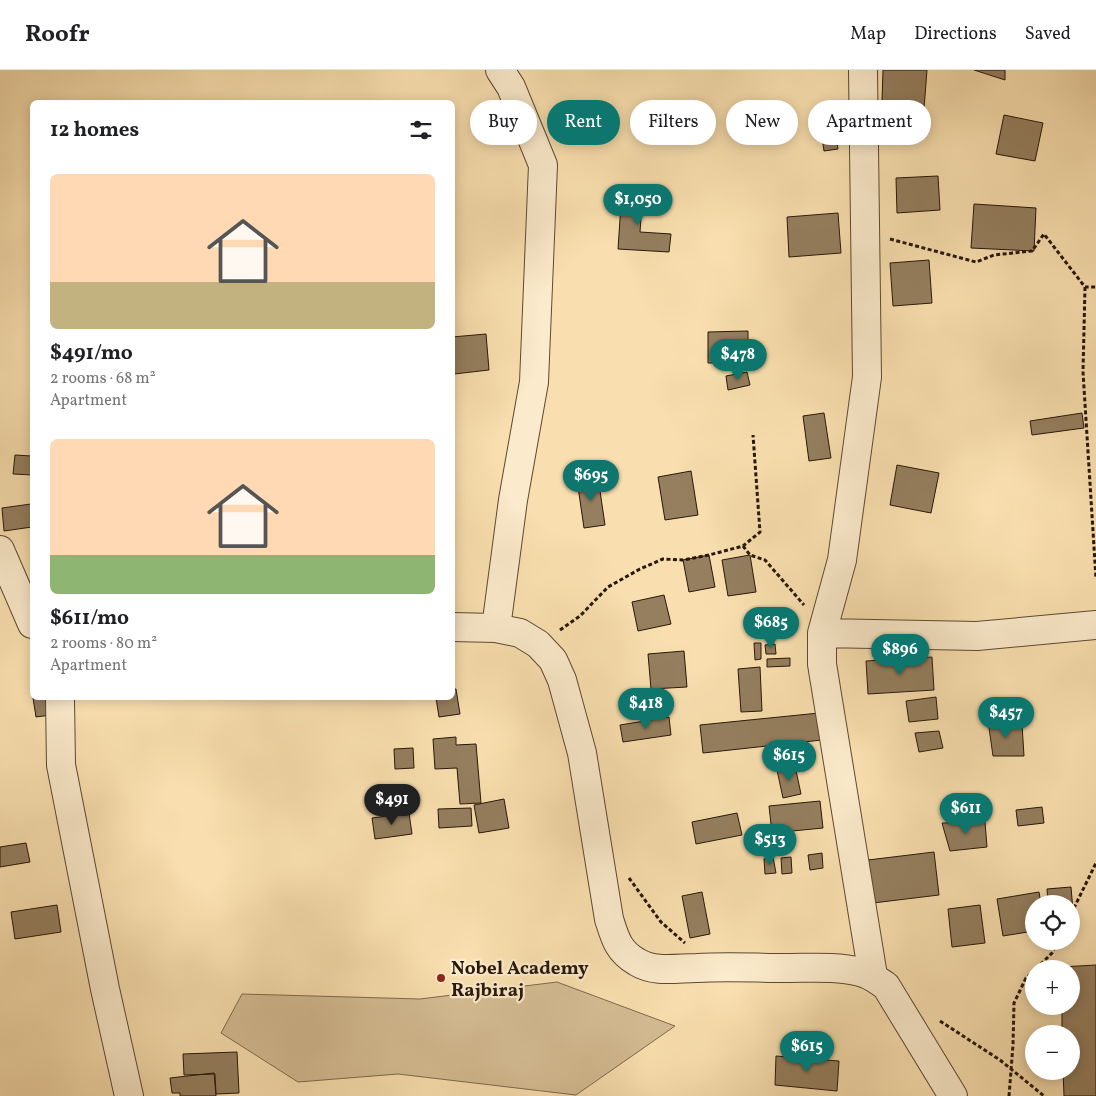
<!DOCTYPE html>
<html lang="en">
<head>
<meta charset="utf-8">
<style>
  :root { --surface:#fff; --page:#f6f6f6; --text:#202124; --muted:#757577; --line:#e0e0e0; --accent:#0f766e }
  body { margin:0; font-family:Vollkorn,serif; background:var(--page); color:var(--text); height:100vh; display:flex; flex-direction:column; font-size:19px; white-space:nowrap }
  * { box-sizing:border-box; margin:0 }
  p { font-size:16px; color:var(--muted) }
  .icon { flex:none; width:28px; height:28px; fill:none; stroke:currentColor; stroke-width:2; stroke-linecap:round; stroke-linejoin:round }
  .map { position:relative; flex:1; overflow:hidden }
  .drawer { position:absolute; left:30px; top:30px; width:425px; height:600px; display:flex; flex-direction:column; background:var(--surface); border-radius:8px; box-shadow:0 2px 12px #0003 }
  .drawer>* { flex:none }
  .guide { position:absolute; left:470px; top:30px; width:475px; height:45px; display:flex; gap:10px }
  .tools { position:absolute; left:1025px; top:825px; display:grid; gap:10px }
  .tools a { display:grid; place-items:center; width:55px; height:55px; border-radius:50%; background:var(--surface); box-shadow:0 2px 12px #0003; font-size:25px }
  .price { position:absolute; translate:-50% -42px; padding:0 11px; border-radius:18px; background:var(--accent); color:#fff; font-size:16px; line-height:32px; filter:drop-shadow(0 1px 2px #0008) }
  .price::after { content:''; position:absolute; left:50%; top:30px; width:15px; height:11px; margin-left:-8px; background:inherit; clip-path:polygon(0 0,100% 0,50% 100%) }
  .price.on { background:#222; color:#fff }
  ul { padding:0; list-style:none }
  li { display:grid; align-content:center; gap:10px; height:265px; padding:0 20px }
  li span { display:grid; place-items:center; height:155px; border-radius:8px; color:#555 }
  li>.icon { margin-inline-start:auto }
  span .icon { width:90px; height:90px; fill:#fffc; stroke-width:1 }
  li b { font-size:21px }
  h2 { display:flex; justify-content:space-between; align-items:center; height:60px; padding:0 20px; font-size:21px }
  .chip { padding:0 18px; border-radius:22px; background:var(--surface); box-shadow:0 2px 12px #0003; font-size:18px; line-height:45px }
  .chip.on { background:var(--accent); color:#fff }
  header { display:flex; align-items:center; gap:30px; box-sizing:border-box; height:70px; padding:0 25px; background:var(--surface); border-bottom:1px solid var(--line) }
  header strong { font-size:24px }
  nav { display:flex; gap:28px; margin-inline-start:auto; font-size:18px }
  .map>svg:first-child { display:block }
  .green { fill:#d5bd93; stroke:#7e6a4e }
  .building { fill:#957f5f; stroke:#281709 }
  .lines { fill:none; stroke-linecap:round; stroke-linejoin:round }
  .minor-casing { stroke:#5c4932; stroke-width:30 }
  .path { stroke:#281709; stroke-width:3; stroke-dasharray:4 2.5; stroke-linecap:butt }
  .minor { stroke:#fbeacb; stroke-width:28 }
  .poi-dot { fill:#8f2418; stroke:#fbeacb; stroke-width:2 }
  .labels { text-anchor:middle; stroke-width:4.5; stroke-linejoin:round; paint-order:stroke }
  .poi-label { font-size:19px; font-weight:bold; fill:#281709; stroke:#fbeacb; text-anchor:start }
</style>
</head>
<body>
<header>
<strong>Roofr</strong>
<nav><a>Map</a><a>Directions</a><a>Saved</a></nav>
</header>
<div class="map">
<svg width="1096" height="1026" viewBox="0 0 1096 1026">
  <rect width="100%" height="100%" fill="#f9dfaf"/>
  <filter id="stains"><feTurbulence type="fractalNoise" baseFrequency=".004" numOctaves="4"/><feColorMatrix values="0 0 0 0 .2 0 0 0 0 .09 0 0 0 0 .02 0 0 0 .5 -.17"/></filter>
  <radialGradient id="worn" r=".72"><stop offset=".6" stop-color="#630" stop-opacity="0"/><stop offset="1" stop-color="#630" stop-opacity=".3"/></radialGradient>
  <path class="green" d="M 557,912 L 675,956 L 576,1025 L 398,1004 L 298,1012 L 221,963 L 242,924 L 420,929 Z"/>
  <path class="building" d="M 883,0 L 927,0 L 922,64 L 881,61 Z
    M 974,0 L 1005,0 L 1005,10 Z
    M 1004,45 L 1043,53 L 1035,91 L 996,84 Z
    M 834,52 L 838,79 L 824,81 L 820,54 Z
    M 938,106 L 940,140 L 897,143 L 896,108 Z
    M 622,119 L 643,120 L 640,162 L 671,164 L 669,182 L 618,179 Z
    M 974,134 L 1036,138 L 1034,181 L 971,178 Z
    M 838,143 L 841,183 L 789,187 L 787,147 Z
    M 929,190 L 932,233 L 893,236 L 890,193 Z
    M 748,261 L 748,293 L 708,293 L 708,262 Z
    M 486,264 L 489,300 L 454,304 L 452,267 Z
    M 747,302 L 750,315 L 728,320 L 726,306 Z
    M 824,343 L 831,388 L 809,391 L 803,346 Z
    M 1082,343 L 1084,358 L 1032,365 L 1030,351 Z
    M 15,385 L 32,386 L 32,405 L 13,404 Z
    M 897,395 L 939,403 L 931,443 L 890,435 Z
    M 691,401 L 698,445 L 665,450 L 658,407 Z
    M 598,407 L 605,455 L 584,458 L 577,410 Z
    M 31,434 L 32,457 L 4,461 L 2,438 Z
    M 709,485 L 715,517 L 689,522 L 683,490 Z
    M 750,485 L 756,522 L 728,526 L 722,490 Z
    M 664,525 L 671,554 L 638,561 L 632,532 Z
    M 754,573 L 761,573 L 761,589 L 755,590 Z
    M 775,574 L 776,584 L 766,584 L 765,575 Z
    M 684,581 L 687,617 L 651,619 L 648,584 Z
    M 932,587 L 934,620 L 868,624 L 866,591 Z
    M 790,588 L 790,596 L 767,597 L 767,589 Z
    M 760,597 L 762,641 L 741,642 L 738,599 Z
    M 452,619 L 456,619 L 460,644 L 439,647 L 436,628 L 452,628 Z
    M 936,627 L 938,649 L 909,652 L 906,631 Z
    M 33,628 L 55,628 L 58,644 L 36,647 Z
    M 819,643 L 822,670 L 703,683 L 700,655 Z
    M 669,647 L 671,665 L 623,672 L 620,655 Z
    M 988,651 L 1022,654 L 1024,686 L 993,686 Z
    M 939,661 L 943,678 L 919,682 L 915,663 Z
    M 456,667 L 456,675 L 476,674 L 481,733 L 460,734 L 457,698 L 435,699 L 433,669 Z
    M 413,678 L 414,698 L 395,699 L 394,679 Z
    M 795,696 L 801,724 L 783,728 L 777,700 Z
    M 504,729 L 509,758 L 479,763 L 474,735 Z
    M 820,731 L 823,758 L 772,763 L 769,736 Z
    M 1042,737 L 1044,753 L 1018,756 L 1016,740 Z
    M 471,738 L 472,756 L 439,758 L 438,739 Z
    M 409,743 L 412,764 L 375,769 L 372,748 Z
    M 737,743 L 742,765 L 696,774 L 692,752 Z
    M 985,752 L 987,777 L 950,781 L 942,753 Z
    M 26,773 L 30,792 L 0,797 L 0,777 Z
    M 934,782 L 939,825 L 873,833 L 868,790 Z
    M 822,783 L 823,798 L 810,800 L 808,785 Z
    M 773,787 L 776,803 L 765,804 L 764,789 Z
    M 791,787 L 792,803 L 782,804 L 781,788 Z
    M 1071,817 L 1074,853 L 1071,854 L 1071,834 L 1048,834 L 1047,819 Z
    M 702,822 L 710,864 L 690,868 L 682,826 Z
    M 1039,822 L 1041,834 L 1034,834 L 1034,861 L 1003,866 L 997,829 Z
    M 57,835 L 61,862 L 15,869 L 11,842 Z
    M 980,835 L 985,873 L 952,877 L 948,839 Z
    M 1096,895 L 1096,1026 L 1064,1026 L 1063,1001 L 1071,1001 L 1071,964 L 1062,964 L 1062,936 L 1071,936 L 1071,899 L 1061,899 L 1061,897 Z
    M 237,982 L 239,1023 L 216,1024 L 215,1004 L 184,1005 L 183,984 Z
    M 776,986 L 839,991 L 837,1021 L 775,1015 Z
    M 214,1003 L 216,1026 L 180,1026 L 180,1023 L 172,1023 L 170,1008 Z"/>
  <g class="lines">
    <defs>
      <path id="minor" d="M 863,0 L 867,307 L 842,490 L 822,563 L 822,594 L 873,906
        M 0,480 L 32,554
        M 452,557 L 496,558 L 520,563 L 538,574 L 553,590 L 562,610 L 582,683 L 609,849 C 615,868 618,881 637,892 C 655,903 677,898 697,898 C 727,896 757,898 788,898 C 811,898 837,896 860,902 C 870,904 877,910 886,916 L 953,1026
        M 496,558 L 513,430 L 534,312 L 543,95 L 511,17 L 500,0
        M 822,563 L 977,566 L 1096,555
        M 60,628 L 61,695 L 105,919 L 129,1026"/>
    </defs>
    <use href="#minor" class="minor-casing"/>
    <path class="path" d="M 890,169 L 976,192 L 994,185 L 1032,181 L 1044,164 L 1085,217 L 1096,217
      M 1085,217 L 1083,302 L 1096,509
      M 743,476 L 750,485 L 765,490 L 804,535
      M 560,560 L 580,546 L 608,517 L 640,499 L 663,489 L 683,490 L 709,485 L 743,476 L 760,462 L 753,365
      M 629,808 L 661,852 L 685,873
      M 1071,844 L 1096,793
      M 1036,899 L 1052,883 L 1058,871
      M 940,951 L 1000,990 L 1044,1026
      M 1009,1026 L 1013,975 L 1014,933 L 1026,908 L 1034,901"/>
    <use href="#minor" class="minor"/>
  </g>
  <circle class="poi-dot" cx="441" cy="908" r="5"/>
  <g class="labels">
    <g class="poi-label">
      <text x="451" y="904">Nobel Academy<tspan x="451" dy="22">Rajbiraj</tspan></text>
    </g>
  </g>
  <rect width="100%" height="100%" filter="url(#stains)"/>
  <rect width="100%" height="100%" fill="url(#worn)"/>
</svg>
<div class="tools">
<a><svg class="icon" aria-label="locate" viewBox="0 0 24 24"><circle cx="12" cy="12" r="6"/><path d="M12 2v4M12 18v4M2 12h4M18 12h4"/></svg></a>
<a>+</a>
<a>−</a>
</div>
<b class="price" style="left:638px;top:156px">$1,050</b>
<b class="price" style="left:738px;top:311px">$478</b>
<b class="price" style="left:591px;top:432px">$695</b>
<b class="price" style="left:771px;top:579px">$685</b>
<b class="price" style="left:900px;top:606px">$896</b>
<b class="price" style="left:646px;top:660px">$418</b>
<b class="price" style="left:1006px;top:669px">$457</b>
<b class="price" style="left:789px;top:712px">$615</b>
<b class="price on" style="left:392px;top:756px">$491</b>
<b class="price" style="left:966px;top:765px">$611</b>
<b class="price" style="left:770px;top:796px">$513</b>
<b class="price" style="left:807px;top:1003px">$615</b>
<div class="guide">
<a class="chip">Buy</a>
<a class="chip on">Rent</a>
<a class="chip">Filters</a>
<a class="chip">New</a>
<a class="chip">Apartment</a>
</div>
<section class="drawer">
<h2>12 homes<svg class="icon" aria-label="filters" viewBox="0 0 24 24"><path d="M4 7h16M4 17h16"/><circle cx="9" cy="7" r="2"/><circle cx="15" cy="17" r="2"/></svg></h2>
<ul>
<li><span style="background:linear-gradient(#ffd9b3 70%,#c2b280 0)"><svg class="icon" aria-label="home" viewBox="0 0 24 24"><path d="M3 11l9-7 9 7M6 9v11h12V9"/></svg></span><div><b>$491/mo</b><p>2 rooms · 68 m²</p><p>Apartment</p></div></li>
<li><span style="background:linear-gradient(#ffd9b3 75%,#8fb573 0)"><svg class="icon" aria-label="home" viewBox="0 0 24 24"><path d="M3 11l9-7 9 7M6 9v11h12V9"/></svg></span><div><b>$611/mo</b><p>2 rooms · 80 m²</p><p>Apartment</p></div></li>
</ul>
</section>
</div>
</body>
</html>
